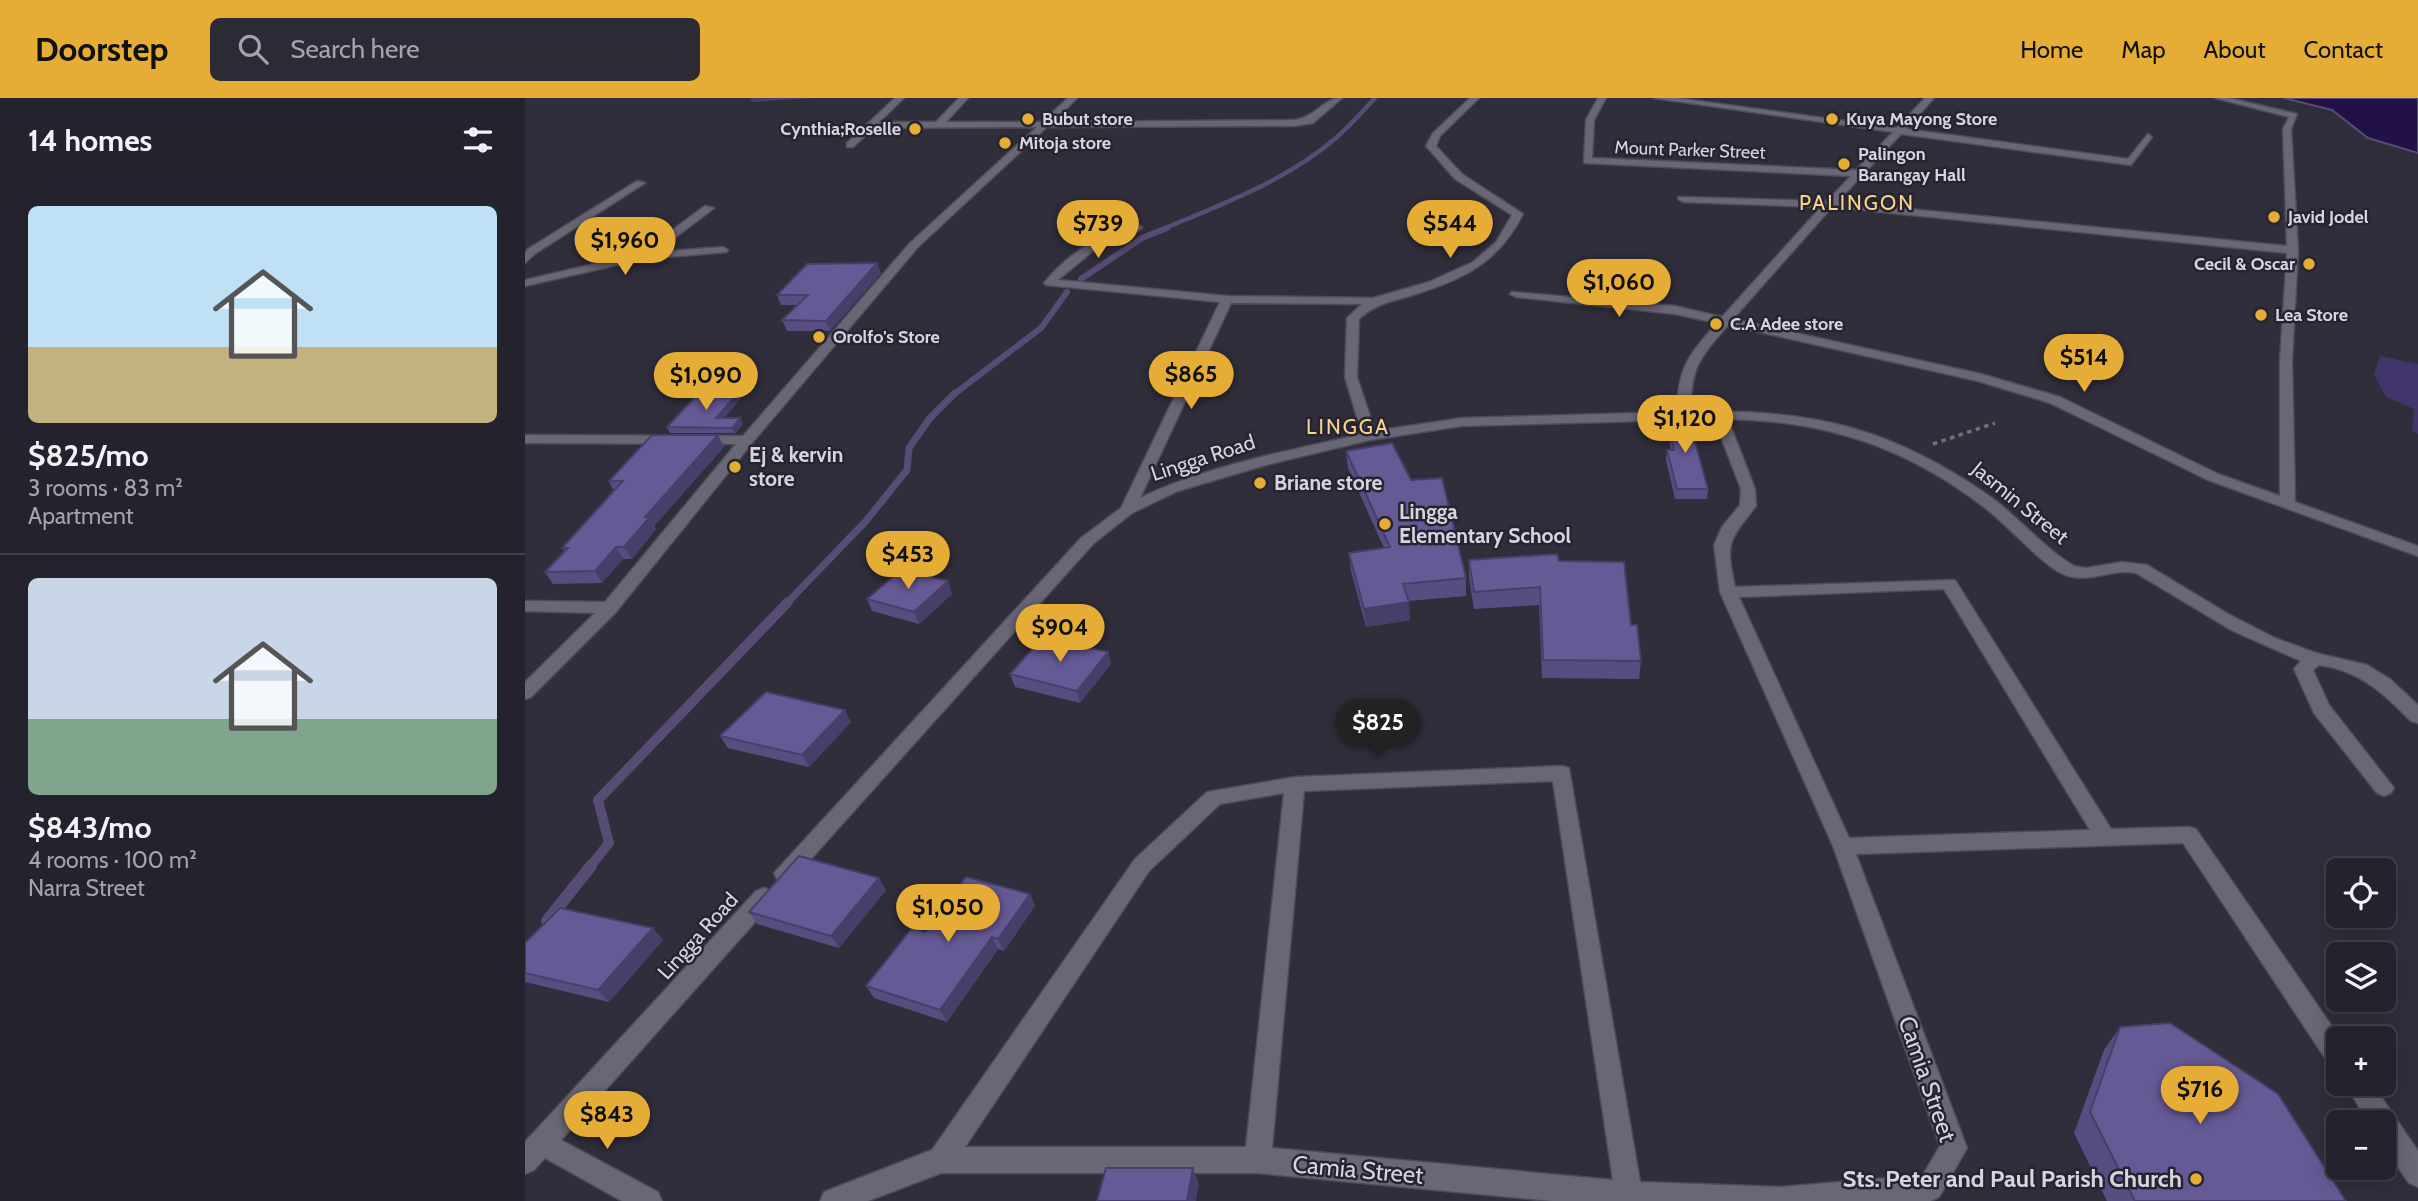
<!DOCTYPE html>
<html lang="en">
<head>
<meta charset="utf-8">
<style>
  :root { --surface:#24222c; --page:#2c2a34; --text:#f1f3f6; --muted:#a3a4a9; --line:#413f48; --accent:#e5ad36 }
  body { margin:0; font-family:Cabin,sans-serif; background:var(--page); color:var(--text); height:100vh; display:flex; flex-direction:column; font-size:26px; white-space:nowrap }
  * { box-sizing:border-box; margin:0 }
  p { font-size:23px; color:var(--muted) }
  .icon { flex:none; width:38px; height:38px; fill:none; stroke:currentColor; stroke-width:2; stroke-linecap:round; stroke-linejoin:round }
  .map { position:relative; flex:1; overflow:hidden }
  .sheet { display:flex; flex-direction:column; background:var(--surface); width:525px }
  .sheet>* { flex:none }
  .controls { position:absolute; left:1801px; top:760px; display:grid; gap:14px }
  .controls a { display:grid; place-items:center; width:70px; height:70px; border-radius:10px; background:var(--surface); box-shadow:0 4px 18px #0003,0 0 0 2px var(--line); font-size:35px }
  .price { position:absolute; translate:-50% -60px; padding:0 16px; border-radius:24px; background:var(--accent); color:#111; font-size:23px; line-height:46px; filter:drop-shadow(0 2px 4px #0008) }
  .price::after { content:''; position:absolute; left:50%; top:42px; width:21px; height:16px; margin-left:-10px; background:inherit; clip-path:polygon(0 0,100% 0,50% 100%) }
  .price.active { background:#222; color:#fff }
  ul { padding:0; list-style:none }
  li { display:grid; align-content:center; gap:14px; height:371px; padding:0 28px }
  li+li { border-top:2px solid var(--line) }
  li span { display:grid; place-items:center; height:217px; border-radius:10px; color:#555 }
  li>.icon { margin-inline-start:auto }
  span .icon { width:126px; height:126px; fill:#fffc; stroke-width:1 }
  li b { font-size:30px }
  h2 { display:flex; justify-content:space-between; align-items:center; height:84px; padding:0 28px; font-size:30px }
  header { display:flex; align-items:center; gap:42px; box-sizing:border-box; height:98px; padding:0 35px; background:var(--accent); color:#111 }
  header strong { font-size:33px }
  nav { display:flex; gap:38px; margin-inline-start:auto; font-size:24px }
  .search { width:490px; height:63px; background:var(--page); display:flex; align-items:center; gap:18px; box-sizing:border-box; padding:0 24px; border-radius:10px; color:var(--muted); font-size:26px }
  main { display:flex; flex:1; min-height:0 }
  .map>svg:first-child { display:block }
  .green { fill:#41356b }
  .water { fill:#211146; stroke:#574c74; stroke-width:2 }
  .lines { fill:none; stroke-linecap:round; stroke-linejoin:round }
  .stream-far4 { stroke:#574c74; stroke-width:4.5 }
  .stream-far3 { stroke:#574c74; stroke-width:6 }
  .stream-far2 { stroke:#574c74; stroke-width:7 }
  .stream-far1 { stroke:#574c74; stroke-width:10 }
  .stream { stroke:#574c74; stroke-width:12 }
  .minor-casing { stroke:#4d4b57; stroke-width:3 }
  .path { stroke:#71707b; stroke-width:3.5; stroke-dasharray:4.5 4.5; stroke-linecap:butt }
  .minor { fill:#696776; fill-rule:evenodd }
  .wall { fill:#584d81 }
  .shaded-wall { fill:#473f69 }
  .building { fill:#665a96; stroke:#473f69; stroke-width:2 }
  .poi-dot { fill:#e5ad36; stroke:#262431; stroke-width:2.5 }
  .labels { text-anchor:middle; stroke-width:5; stroke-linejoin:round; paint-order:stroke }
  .far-poi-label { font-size:18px; font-weight:bold; fill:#d6d5de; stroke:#262431; text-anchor:start }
  .far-street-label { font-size:18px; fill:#d6d5de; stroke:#262431 }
  .far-quarter-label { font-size:21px; letter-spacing:2px; fill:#f9d18a; stroke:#262431 }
  .poi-label { font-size:21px; font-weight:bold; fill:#d6d5de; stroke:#262431; text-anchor:start }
  .street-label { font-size:21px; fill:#d6d5de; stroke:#262431 }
  .near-street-label { font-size:24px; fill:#d6d5de; stroke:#262431 }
  .near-poi-label { font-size:24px; font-weight:bold; fill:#d6d5de; stroke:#262431; text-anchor:end }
</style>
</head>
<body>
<header>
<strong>Doorstep</strong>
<div class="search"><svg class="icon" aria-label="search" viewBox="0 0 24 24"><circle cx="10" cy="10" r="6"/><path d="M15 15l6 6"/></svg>Search here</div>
<nav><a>Home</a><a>Map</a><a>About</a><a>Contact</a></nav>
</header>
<main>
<section class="sheet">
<h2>14 homes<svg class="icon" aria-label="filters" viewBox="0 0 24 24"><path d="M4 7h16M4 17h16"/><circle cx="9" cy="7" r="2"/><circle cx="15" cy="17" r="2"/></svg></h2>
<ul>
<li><span style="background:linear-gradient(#bfe0f5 65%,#c2b280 0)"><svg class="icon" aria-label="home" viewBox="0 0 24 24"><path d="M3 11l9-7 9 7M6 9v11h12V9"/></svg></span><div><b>$825/mo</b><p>3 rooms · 83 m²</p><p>Apartment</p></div></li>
<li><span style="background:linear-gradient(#c9d6e8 65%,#7fa58c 0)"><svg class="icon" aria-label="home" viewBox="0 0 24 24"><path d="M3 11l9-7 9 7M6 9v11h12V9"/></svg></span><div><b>$843/mo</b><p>4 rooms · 100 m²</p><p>Narra Street</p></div></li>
</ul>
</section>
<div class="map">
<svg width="1893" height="1103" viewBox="0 0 1893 1103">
  <rect width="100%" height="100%" fill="#302e3b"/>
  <path class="green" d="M 1855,258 L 1893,266 L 1893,336 L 1887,333 L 1889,311 L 1861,299 L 1849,276 Z"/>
  <path class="water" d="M 1759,0 L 1893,0 L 1893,55 L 1843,40 L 1807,12 Z"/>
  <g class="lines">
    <path class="stream-far4" d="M 638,131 C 698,106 763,82 812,39 C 826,27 838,13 850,0"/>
    <path class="stream-far3" d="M 556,181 L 617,140 L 642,130
      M 428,297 L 516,230 L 542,194"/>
    <path class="stream-far2" d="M 262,505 L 341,423 L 382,372 L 384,350 L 405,320 L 430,295"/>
    <path class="stream-far1" d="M 64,770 L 84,745 L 73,702 L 263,504"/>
    <path class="stream" d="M 22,823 L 66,768"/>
    <defs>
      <path id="minor" d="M 370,0 L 379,0 L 354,24 L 411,24 L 434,0 L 443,0 L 421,24 L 517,24 L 543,0 L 552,0 L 528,24 L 769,22 C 790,20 798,0 817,0 L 788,25 L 769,28 L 522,29 L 393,149 L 227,345 L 91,514 L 6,599 L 0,601 L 0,584 L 70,515 L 0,513 L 0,503 L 80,504 L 211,346 L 0,345 L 0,337 L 218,338 L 385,145 L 512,29 L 349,30 L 328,49 L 322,49 L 322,45 Z
        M 945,0 L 954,0 L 915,38 L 911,48 L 937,76 L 998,116 C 973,165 939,181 888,197 C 867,203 850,206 834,221 L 832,279 L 850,333 L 937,320 L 1152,314 C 1153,269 1163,258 1192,225 L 1150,216 L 991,199 L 985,196 L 987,194 L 1150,208 L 1197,219 L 1296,109 L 1158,104 L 1153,101 L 1154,99 L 1302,103 L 1326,78 L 1059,65 L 1061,22 L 1073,0 L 1081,0 L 1069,22 L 1067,60 L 1331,72 L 1368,34 L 1129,0 L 1151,0 L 1372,30 L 1400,0 L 1409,0 L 1381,31 L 1603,61 L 1623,36 L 1627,39 L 1606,67 L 1376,36 L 1312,104 L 1762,148 L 1758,31 L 1764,19 L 1690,0 L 1704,0 L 1772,16 L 1766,31 L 1773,152 L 1767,263 L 1770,404 L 1893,448 L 1893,458 L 1683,382 L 1525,305 L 1453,283 L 1203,227 C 1175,260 1165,269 1166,314 C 1285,310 1368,330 1467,400 C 1495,421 1519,450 1549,468 L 1561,470 L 1597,464 L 1622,467 L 1705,517 L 1750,540 L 1791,555 L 1842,567 L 1865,581 L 1893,607 L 1893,625 L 1886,623 C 1858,595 1834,572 1794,567 L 1788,572 L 1804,607 L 1869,690 L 1866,695 L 1859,698 L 1852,695 L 1789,615 L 1769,571 L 1776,563 L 1708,533 L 1611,475 C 1586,470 1562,487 1538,476 C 1519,468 1483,428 1464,413 C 1384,350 1304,323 1203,321 L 1230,391 L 1231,408 C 1204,443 1200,443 1210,489 L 1430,482 L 1586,731 L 1664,729 L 1671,731 L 1815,940 L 1813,969 L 1804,966 L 1658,745 L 1331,756 L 1442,1050 L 1414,1099 L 1406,1103 L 1027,1103 L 733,1075 L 416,1075 L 343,1103 L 295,1103 L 299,1094 L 407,1052 L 610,761 L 682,694 L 770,679 L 1037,668 L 1044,670 L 1115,1084 L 1256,1089 L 1398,1077 L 1415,1048 L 1308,748 L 1195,494 L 1189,447 L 1197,429 L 1215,407 L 1216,391 L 1189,321 L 937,328 L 845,342 L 741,367 L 653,393 L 607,415 L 568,446 L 268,781 L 260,784 L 252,781 L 249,775 L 556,440 L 596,410 L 695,204 L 521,187 L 519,185 C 543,155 576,136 612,126 L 617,129 L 616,131 L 568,153 L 533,182 L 702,198 L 848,200 L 904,184 L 948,164 L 971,144 L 987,117 L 930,81 L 901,48 L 908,35 ZM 1307,109 L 1762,155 L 1755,263 L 1755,398 L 1693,376 L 1535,299 L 1456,276 L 1208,221 ZM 706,205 L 837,206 L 822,220 L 820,279 L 837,336 C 763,353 684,367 615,400 ZM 1419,491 L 1565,732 L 1324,740 L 1214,499 ZM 1028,683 L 1088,1082 L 747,1050 L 779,693 ZM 759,695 L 721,1049 L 440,1049 L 624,773 L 695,706 Z
        M 112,83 L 120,85 L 11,155 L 0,165 L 0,155 L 3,151 Z
        M 180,108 L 189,110 L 131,154 L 198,149 L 203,152 L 202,154 L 119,161 L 0,188 L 0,182 L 116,155 Z
        M 239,790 L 247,793 L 250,799 L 247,805 L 36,1042 L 133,1094 L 137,1103 L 97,1103 L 20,1060 L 9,1072 L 0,1076 L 0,1044 L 231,793 Z
        M 1820,985 L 1847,985 L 1893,1053 L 1893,1089 L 1884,1085 L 1858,1048 L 1858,1024 L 1843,1024 Z"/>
    </defs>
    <use href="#minor" class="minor-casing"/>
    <path class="path" d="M 1408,346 L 1470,325"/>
    <use href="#minor" class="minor"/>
  </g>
  <path class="wall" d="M 356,175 L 305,233 L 262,233 L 257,222 L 273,207 L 256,207 L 252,197 Z
    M 216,300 L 199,320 L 218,326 L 210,335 L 145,335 L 142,329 Z
    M 1143,315 L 1183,391 L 1182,401 L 1150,401 L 1141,362 L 1142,352 L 1146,352 L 1142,325 Z
    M 193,337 L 199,349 L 129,428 L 131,431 L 107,461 L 98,461 L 77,485 L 28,486 L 20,474 L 39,453 L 37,450 L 89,393 L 84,383 Z
    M 821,353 L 886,382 L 941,480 L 941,498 L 883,503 L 885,522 L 841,529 L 826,473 L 824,455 L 859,450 L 823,370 Z
    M 944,462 L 1034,463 L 1106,527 L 1116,563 L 1114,581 L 1017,580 L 1014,507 L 949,511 L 944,480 Z
    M 423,483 L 427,496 L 394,526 L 347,513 L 342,501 Z
    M 583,554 L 586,566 L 555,605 L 490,589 L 485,576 Z
    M 326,624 L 284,669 L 203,650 L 195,638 Z
    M 361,792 L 314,850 L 232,826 L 224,814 Z
    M 505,796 L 510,808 L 479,853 L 473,851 L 422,924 L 349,900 L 341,888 L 400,834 Z
    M 128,830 L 138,842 L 84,904 L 0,884 L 0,845 Z
    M 1595,929 L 1821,1103 L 1582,1103 L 1549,1035 L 1579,952 Z"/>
  <path class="shaded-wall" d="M 225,0 L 290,0 L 227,4 Z
    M 352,165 L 356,175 L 305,233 L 301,223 Z
    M 214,294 L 216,300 L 194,326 L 191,320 Z
    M 215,320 L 218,326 L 210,335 L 207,330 Z
    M 193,337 L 199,349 L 129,428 L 131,431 L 107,461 L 99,449 L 120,419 Z
    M 91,449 L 98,461 L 77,485 L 70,473 Z
    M 423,483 L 427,496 L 394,526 L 389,514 Z
    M 884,504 L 885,522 L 841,529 L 839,511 Z
    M 583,554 L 586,566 L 555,605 L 552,593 Z
    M 320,612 L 326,624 L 284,669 L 277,657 Z
    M 354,780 L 361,792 L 314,850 L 306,838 Z
    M 505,796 L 510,808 L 479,853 L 473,841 Z
    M 128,830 L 138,842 L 84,904 L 73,892 Z
    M 467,839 L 473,851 L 422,924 L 415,912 Z
    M 668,1070 L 674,1086 L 671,1103 L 662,1103 Z"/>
  <path class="building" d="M 352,165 L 301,223 L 257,222 L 283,197 L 252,197 L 282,166 Z
    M 214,294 L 191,320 L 215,320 L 207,330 L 142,329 L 174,295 Z
    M 1143,315 L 1162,315 L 1183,391 L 1152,391 L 1142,352 L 1149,352 Z
    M 127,337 L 193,337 L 120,419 L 125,419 L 99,449 L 91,449 L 70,473 L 20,474 L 43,450 L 37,450 L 98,383 L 84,383 Z
    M 867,345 L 886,382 L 917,380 L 941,480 L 878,486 L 884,504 L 839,511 L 824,455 L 865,449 L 821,353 Z
    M 1032,456 L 1034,463 L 1099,464 L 1106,527 L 1112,527 L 1116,563 L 1018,562 L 1015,489 L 949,494 L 944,462 Z
    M 376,472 L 423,483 L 389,514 L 342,501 Z
    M 518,539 L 583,554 L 552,593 L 485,576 Z
    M 241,594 L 320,612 L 277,657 L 195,638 Z
    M 274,758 L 354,780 L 306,838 L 224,814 Z
    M 441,779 L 505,796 L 473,841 L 467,839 L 415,912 L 341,888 L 387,830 L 400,834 Z
    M 35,810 L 128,830 L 73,892 L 0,875 L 0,845 Z
    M 1645,925 L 1753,996 L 1821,1103 L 1610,1103 L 1565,1014 L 1595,929 Z
    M 581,1070 L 668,1070 L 662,1103 L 572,1103 Z"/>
  <g class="poi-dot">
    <circle cx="503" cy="21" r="7"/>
    <circle cx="1307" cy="21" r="7"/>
    <circle cx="390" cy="31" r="7"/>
    <circle cx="480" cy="45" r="7"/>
    <circle cx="1319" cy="66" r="7"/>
    <circle cx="1749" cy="119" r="7"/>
    <circle cx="1784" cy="166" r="7"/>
    <circle cx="1736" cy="217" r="7"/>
    <circle cx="1191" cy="226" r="7"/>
    <circle cx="294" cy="239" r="7"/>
    <circle cx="210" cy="369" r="7"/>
    <circle cx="735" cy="385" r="7"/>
    <circle cx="860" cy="426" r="7"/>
    <circle cx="1671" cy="1081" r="7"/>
  </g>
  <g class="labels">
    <g class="far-poi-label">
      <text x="517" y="27">Bubut store</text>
      <text x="1321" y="27">Kuya Mayong Store</text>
      <text x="376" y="37" text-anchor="end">Cynthia;Roselle</text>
      <text x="494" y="51">Mitoja store</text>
      <text x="1333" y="62">Palingon<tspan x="1333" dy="21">Barangay Hall</tspan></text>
      <text x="1763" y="125">Javid Jodel</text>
      <text x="1770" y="172" text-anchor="end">Cecil &amp; Oscar</text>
      <text x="1750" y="223">Lea Store</text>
      <text x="1205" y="232">C.A Adee store</text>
      <text x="308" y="245">Orolfo's Store</text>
    </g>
    <g class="far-street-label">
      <text transform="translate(1165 52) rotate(2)" y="6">Mount Parker Street</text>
    </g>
    <g class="far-quarter-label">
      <text x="1332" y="112">PALINGON</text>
      <text x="823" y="336">LINGGA</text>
    </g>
    <g class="poi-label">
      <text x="224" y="364">Ej &amp; kervin<tspan x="224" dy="24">store</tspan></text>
      <text x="749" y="392">Briane store</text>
      <text x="874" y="421">Lingga<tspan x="874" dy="24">Elementary School</tspan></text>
    </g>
    <g class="street-label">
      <text transform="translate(678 360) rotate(-18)" y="7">Lingga Road</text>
      <text transform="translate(1495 405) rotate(39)" y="7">Jasmin Street</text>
      <text transform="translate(173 838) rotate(-48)" y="7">Lingga Road</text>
    </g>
    <g class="near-street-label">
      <text transform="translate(1402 981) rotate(71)" y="8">Camia Street</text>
      <text transform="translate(833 1072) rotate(5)" y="8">Camia Street</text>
    </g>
    <g class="near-poi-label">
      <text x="1657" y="1089">Sts. Peter and Paul Parish Church</text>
    </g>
  </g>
</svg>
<div class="controls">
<a><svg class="icon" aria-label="locate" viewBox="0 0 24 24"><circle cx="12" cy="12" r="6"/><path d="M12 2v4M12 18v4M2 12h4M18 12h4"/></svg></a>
<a><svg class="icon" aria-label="layers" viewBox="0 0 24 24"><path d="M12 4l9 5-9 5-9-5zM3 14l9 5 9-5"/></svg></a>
<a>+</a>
<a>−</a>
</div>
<b class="price" style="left:573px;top:162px">$739</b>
<b class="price" style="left:925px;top:162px">$544</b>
<b class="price" style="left:100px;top:179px">$1,960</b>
<b class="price" style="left:1094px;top:221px">$1,060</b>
<b class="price" style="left:1559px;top:296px">$514</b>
<b class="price" style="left:666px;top:313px">$865</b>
<b class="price" style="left:181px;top:314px">$1,090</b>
<b class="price" style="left:1160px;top:357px">$1,120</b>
<b class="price" style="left:383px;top:493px">$453</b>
<b class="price" style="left:535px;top:566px">$904</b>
<b class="price active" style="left:853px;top:661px">$825</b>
<b class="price" style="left:423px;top:846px">$1,050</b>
<b class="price" style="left:1675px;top:1028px">$716</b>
<b class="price" style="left:82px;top:1053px">$843</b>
</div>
</main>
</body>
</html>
